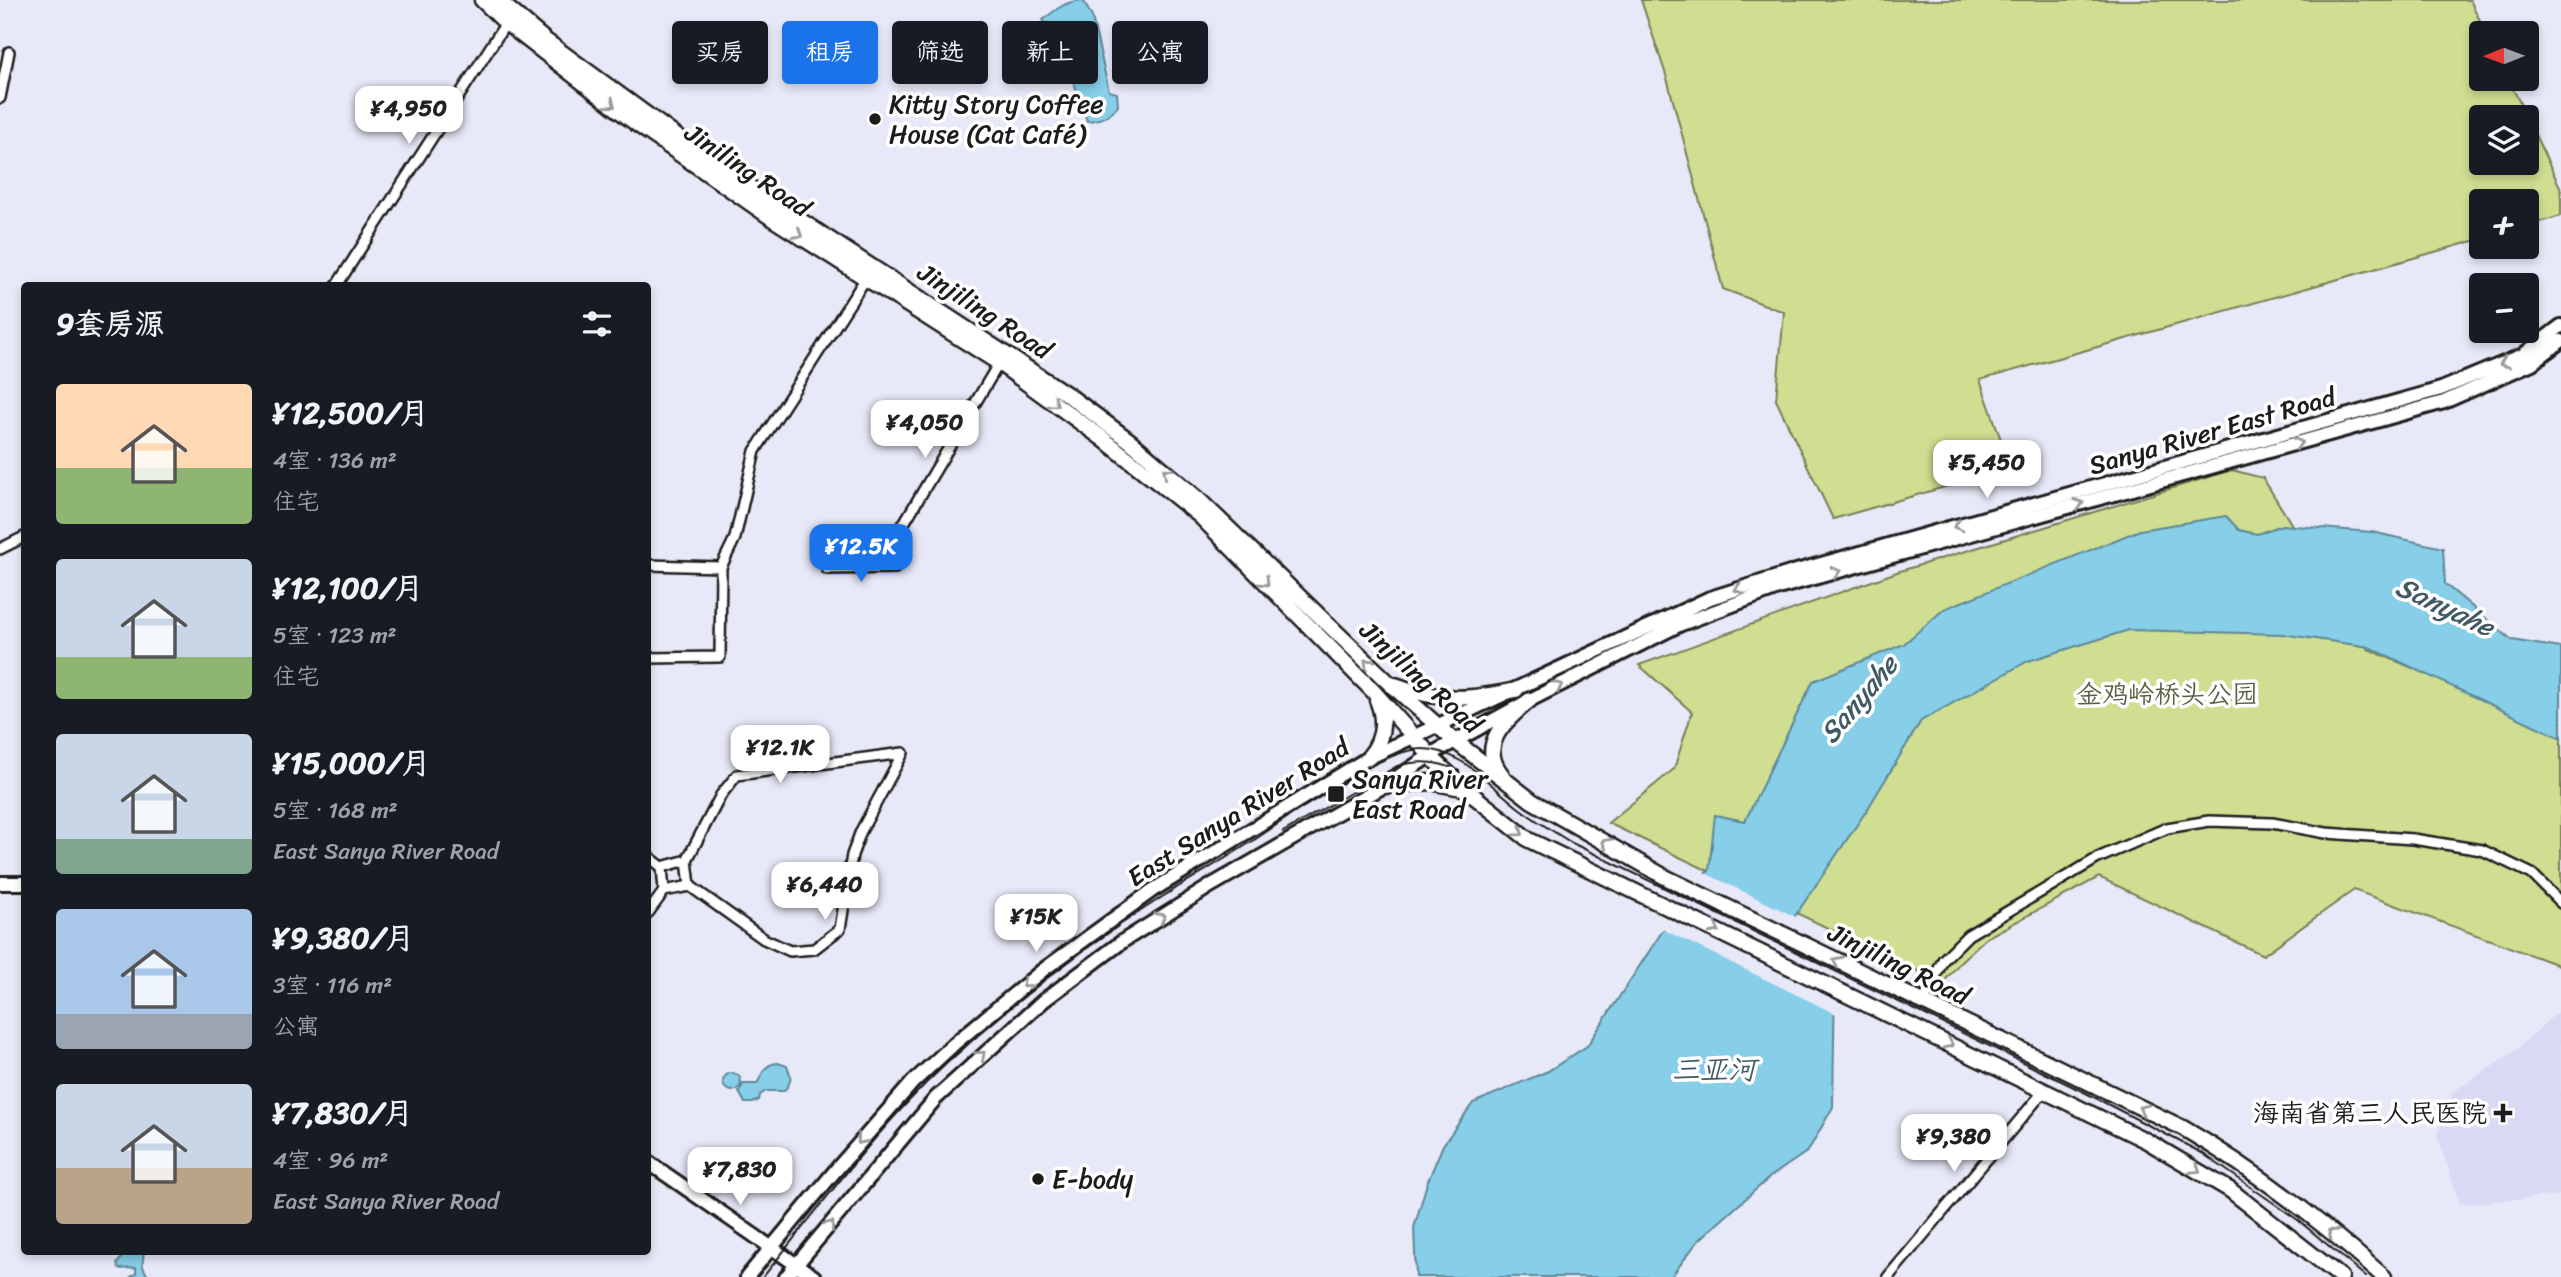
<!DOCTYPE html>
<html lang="zh">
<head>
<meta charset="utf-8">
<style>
  :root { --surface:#171b24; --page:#242831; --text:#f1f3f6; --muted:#9ea1a6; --accent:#1a73e8 }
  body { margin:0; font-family:Sriracha,"LXGW WenKai TC",sans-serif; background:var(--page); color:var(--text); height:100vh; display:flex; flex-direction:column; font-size:26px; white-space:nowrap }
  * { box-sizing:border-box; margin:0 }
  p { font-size:23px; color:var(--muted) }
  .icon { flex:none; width:38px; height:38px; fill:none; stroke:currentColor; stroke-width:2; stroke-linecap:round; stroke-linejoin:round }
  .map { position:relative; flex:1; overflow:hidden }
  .side { position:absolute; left:21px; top:282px; width:630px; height:973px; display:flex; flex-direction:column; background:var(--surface); border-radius:7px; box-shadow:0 4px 10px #0003 }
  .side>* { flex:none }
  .top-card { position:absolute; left:672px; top:21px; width:665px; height:63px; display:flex; gap:14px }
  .needle { width:46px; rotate:269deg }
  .controls { position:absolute; left:2469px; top:21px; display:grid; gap:14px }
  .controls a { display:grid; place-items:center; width:70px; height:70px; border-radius:7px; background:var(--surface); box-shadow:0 4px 10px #0003; font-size:35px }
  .price { position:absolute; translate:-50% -60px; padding:0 16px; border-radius:14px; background:#fff; color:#222; font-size:23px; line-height:46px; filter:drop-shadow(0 2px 4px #0008) }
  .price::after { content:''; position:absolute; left:50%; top:42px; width:21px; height:16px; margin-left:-10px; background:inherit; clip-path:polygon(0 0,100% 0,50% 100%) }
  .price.current { background:var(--accent); color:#fff }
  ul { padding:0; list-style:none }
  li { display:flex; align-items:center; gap:21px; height:175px; padding:0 35px }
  li span { display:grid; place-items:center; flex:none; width:196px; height:140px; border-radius:7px; color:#555 }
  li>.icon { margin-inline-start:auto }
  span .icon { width:84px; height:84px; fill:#fffc; stroke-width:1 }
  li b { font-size:30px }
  h2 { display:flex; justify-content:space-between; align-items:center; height:84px; padding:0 35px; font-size:30px }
  .tag { padding:0 24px; border-radius:7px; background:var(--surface); box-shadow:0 4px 10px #0003; font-size:24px; line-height:63px }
  .tag.current { background:var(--accent); color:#fff }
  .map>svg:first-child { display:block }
  .built { fill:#d8d9f3 }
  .green { fill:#d0de91; stroke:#767d56; stroke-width:2 }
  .water { fill:#87cee8; stroke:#5c8796; stroke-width:2 }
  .pier { fill:#e8e9f8 }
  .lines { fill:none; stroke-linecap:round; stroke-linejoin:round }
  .street-casing { stroke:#1c1c1c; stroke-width:14 }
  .secondary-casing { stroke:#1c1c1c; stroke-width:18 }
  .primary-casing { stroke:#1c1c1c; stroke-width:19 }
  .street { stroke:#fff; stroke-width:9 }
  .secondary { stroke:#fff; stroke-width:12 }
  .primary { stroke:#fff; stroke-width:14 }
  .tram { stroke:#1c1c1c; stroke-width:2 }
  .oneway { stroke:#999 }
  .poi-dot { fill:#1c1c1c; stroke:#fff; stroke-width:2.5 }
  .labels { text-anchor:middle; stroke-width:7; stroke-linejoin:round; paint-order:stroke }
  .poi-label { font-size:26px; fill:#1c1c1c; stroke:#fff; text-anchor:start }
  .street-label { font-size:26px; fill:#1c1c1c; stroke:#fff }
  .park-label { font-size:26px; fill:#5b6045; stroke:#fff }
  .water-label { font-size:28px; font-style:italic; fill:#415a63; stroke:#fff }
</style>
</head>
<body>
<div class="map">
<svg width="2561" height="1277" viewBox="0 0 2561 1277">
  <rect width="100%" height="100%" fill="#e8e9f8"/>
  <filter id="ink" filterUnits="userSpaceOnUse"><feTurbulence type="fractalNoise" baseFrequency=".0143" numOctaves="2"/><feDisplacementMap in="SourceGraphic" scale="14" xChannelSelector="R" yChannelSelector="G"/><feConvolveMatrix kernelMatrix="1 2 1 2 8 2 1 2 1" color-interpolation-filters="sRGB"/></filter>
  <g filter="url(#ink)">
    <path class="built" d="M 2561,1009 L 2561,1195 L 2460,1204 L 2437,1135 L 2453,1092 L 2511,1054 Z"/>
    <path class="green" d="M 1641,0 L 2470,0 L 2486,33 L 2482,33 L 2482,79 L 2508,79 L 2527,117 L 2482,117 L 2482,163 L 2527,163 L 2527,118 L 2561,189 L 2561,216 L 2527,226 L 2527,201 L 2482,201 L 2481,239 L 1980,380 L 2011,468 L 1833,519 L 1776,400 L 1784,312 L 1723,289 L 1667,78 Z
      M 2232,470 L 2263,478 L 2368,649 L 2561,732 L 2561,966 L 2354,890 L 2263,955 L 2099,877 L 1986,938 L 1962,960 L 1943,983 L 1608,823 L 1674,769 L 1692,712 L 1639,665 L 1897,572 Z"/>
    <path class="water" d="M 1083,0 L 1092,17 L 1109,91 L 1117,93 L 1118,106 C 1109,116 1101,120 1087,121 L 1070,71 L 1063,33 L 1051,32 L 1043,20 C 1056,9 1066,1 1083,0 Z
      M 2226,516 L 2239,530 L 2257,534 L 2282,525 L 2372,532 L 2443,548 L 2445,584 L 2512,640 L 2561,648 L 2561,738 L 2369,647 L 2282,634 L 2129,630 L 2028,661 L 1921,721 L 1867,810 L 1793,919 L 1835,975 L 1833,1107 L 1808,1151 L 1770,1177 L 1698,1241 L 1671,1277 L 1416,1277 L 1414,1228 L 1427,1183 L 1443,1145 L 1473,1103 L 1548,1071 L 1587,1046 L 1698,877 L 1709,871 L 1715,815 L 1745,821 L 1813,681 L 1904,644 L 1944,609 L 2140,530 Z
      M 778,1063 L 787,1066 C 792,1077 792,1082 784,1091 L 766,1091 L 760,1095 L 759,1100 L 752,1103 L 745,1103 L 739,1092 L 743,1084 L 757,1084 C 763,1073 764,1064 778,1063 Z
      M723 1082a9 9 0 1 1 18 0a9 9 0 1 1-18 0Z
      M 132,1251 L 144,1251 C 143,1263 140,1266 149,1277 L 131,1277 L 136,1273 L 136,1268 L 119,1269 L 117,1264 L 123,1256 Z"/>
    <path class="pier" d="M 1701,871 L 1798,918 L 1839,974 L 1838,1015 L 1660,928 L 1696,874 Z"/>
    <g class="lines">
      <defs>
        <path id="street" d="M 0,98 L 9,52
          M 337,285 L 506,23
          M 0,549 L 24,537
          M 648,565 L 721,567
          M 827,569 L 895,568 L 894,540 L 999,363
          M 648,658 L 720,657 L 721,567 L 735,538 L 755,451 L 866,278
          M 648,856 L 662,867 L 664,891 L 648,913
          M 687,860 L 721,795 L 737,775 L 903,753
          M 662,867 L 687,860 L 690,886
          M 664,891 L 690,886 L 764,939 L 790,951 L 814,949 L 840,929 L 852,855 L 861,831 L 903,753
          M 1923,1003 L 1943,960 L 1968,935 L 2098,858 L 2167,828 L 2209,821 L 2272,823 L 2326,833 L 2413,839 L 2482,850 L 2532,874 L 2561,903
          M 1888,1277 L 2044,1091"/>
        <path id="secondary" d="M 0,883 L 24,883
          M 648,1162 L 814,1277
          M 747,1277 L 835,1171 L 913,1082 L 954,1044 L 1043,970 L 1153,890 L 1368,758 L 1710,598 L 1793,572 L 2441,389 L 2523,355 L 2561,326
          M 786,1277 L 936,1098 L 1043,1001 L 1123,941 L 1212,885 L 1384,786 L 1437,751 L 1530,700 L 1681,624 L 1778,588 L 2444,402 L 2532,363 L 2561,341"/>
        <path id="primary" d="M 482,0 L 506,23 L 638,125 L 773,219 L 999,363 L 1102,438 L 1200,516 L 1374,692 L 1437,763 L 1465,789 L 1529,840 L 2147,1141 L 2230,1190 L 2341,1277
          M 498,0 L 546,41 L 714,164 L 1068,395 L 1130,441 L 1197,498 L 1388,682 L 1455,741 L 1532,801 L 1665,877 L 2183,1128 C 2255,1170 2321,1221 2384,1277
          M 1395,685 C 1440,702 1470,700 1516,690
          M 1368,758 C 1383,741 1386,721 1377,700
          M 1502,775 C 1476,744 1508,718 1530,700
          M 1384,786 L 1430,782 L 1462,788"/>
      </defs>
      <use href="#street" class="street-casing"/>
      <use href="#secondary" class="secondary-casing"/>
      <use href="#primary" class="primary-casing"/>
      <use href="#street" class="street"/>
      <use href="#secondary" class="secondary"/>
      <use href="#primary" class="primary"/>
      <path class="tram" d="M 1283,832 L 1397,766 C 1418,760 1439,761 1459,771
        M 763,1277 C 821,1206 877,1128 945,1065 C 1012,1003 1085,946 1162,897 C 1194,876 1228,858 1260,836 C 1296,812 1382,749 1422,749 C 1461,749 1490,786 1519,808 C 1536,821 1554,832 1572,843 L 2086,1093 L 2202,1153 L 2298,1220 L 2366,1277"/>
    </g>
    <defs><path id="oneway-chevron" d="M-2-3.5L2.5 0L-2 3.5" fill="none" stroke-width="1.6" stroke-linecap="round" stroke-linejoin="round" transform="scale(1.75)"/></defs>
    <g class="oneway">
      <use href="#oneway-chevron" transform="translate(611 104) rotate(38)"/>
      <use href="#oneway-chevron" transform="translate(798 234) rotate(33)"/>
      <use href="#oneway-chevron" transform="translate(2504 363) rotate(157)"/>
      <use href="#oneway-chevron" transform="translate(1054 403) rotate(36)"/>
      <use href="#oneway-chevron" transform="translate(2298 443) rotate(-16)"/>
      <use href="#oneway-chevron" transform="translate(1167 472) rotate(-139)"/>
      <use href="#oneway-chevron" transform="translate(2079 504) rotate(-16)"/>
      <use href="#oneway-chevron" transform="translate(1958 526) rotate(164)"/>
      <use href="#oneway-chevron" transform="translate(1836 572) rotate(-16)"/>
      <use href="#oneway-chevron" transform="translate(1265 582) rotate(45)"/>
      <use href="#oneway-chevron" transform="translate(1739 589) rotate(163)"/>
      <use href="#oneway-chevron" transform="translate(1368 663) rotate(-136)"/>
      <use href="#oneway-chevron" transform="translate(1558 686) rotate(-27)"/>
      <use href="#oneway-chevron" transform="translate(1519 832) rotate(36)"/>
      <use href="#oneway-chevron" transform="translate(1606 843) rotate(-152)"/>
      <use href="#oneway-chevron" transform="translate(1161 917) rotate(-33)"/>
      <use href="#oneway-chevron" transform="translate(1715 929) rotate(26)"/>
      <use href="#oneway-chevron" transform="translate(1837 961) rotate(-154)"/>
      <use href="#oneway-chevron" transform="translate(1026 984) rotate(140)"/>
      <use href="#oneway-chevron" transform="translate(1949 1044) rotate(26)"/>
      <use href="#oneway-chevron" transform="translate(981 1055) rotate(-42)"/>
      <use href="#oneway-chevron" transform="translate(2143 1109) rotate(-154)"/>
      <use href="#oneway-chevron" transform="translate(861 1140) rotate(131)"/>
      <use href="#oneway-chevron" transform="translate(2196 1169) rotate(32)"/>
      <use href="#oneway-chevron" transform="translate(830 1225) rotate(-50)"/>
      <use href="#oneway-chevron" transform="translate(2332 1233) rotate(-141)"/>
    </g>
  </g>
  <g class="poi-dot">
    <circle cx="875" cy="119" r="7"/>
    <rect x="1327" y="785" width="18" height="18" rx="3.5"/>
    <path d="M2499.5 1102.5h7v7h7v7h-7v7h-7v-7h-7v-7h7z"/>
    <circle cx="1038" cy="1179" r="7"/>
  </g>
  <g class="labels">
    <g class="poi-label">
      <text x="889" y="113">Kitty Story Coffee<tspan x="889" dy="30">House (Cat Café)</tspan></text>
      <text x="1352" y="788">Sanya River<tspan x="1352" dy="30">East Road</tspan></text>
      <text x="2487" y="1122" text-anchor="end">海南省第三人民医院</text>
      <text x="1052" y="1188">E-body</text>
    </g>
    <g class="street-label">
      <text transform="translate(748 170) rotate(34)" y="9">Jiniling Road</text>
      <text transform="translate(985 311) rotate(33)" y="9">Jinjiling Road</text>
      <text transform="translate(2212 431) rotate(-16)" y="9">Sanya River East Road</text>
      <text transform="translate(1421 677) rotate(42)" y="9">Jinjiling Road</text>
      <text transform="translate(1238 812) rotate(-32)" y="9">East Sanya River Road</text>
      <text transform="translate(1899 964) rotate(26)" y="9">Jinjiling Road</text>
    </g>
    <g class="park-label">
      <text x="2167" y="703">金鸡岭桥头公园</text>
    </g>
    <g class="water-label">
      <text transform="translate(2445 606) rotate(25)" y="10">Sanyahe</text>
      <text transform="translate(1858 699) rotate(-50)" y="10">Sanyahe</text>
      <text x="1714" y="1079">三亚河</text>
    </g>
  </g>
</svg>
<div class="controls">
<a><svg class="needle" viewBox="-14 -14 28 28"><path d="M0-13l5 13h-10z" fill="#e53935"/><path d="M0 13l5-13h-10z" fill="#9ea1a6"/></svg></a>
<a><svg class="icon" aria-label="layers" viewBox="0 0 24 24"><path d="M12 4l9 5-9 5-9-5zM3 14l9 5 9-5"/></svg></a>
<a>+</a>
<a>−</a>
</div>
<b class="price" style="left:409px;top:146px">¥4,950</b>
<b class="price" style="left:925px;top:460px">¥4,050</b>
<b class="price" style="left:1987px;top:500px">¥5,450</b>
<b class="price current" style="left:861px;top:584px">¥12.5K</b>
<b class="price" style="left:780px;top:785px">¥12.1K</b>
<b class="price" style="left:825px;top:922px">¥6,440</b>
<b class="price" style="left:1036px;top:954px">¥15K</b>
<b class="price" style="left:1954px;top:1174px">¥9,380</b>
<b class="price" style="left:740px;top:1207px">¥7,830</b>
<div class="top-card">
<a class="tag">买房</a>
<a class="tag current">租房</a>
<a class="tag">筛选</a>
<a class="tag">新上</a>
<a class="tag">公寓</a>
</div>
<section class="side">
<h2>9套房源<svg class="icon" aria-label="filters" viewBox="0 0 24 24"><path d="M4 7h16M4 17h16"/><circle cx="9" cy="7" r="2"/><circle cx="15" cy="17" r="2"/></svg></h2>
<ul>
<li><span style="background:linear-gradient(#ffd9b3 60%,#8fb573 0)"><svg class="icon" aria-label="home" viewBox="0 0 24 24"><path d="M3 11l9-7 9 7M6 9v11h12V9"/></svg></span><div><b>¥12,500/月</b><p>4室 · 136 m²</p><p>住宅</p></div></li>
<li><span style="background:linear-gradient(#c9d6e8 70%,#8fb573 0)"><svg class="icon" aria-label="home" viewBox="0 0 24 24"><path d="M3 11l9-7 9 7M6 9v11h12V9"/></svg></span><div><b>¥12,100/月</b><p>5室 · 123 m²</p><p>住宅</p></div></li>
<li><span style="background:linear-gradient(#c9d6e8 75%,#7fa58c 0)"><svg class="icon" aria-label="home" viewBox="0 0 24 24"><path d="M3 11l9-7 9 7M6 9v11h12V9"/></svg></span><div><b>¥15,000/月</b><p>5室 · 168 m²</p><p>East Sanya River Road</p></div></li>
<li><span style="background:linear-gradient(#a9c7e8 75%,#9aa5b1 0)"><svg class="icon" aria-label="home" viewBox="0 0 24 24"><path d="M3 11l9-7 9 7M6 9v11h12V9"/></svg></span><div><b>¥9,380/月</b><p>3室 · 116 m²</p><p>公寓</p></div></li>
<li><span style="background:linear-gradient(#c9d6e8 60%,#b9a48a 0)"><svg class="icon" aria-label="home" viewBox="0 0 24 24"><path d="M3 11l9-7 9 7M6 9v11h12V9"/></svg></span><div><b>¥7,830/月</b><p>4室 · 96 m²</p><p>East Sanya River Road</p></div></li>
</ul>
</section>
</div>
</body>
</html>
